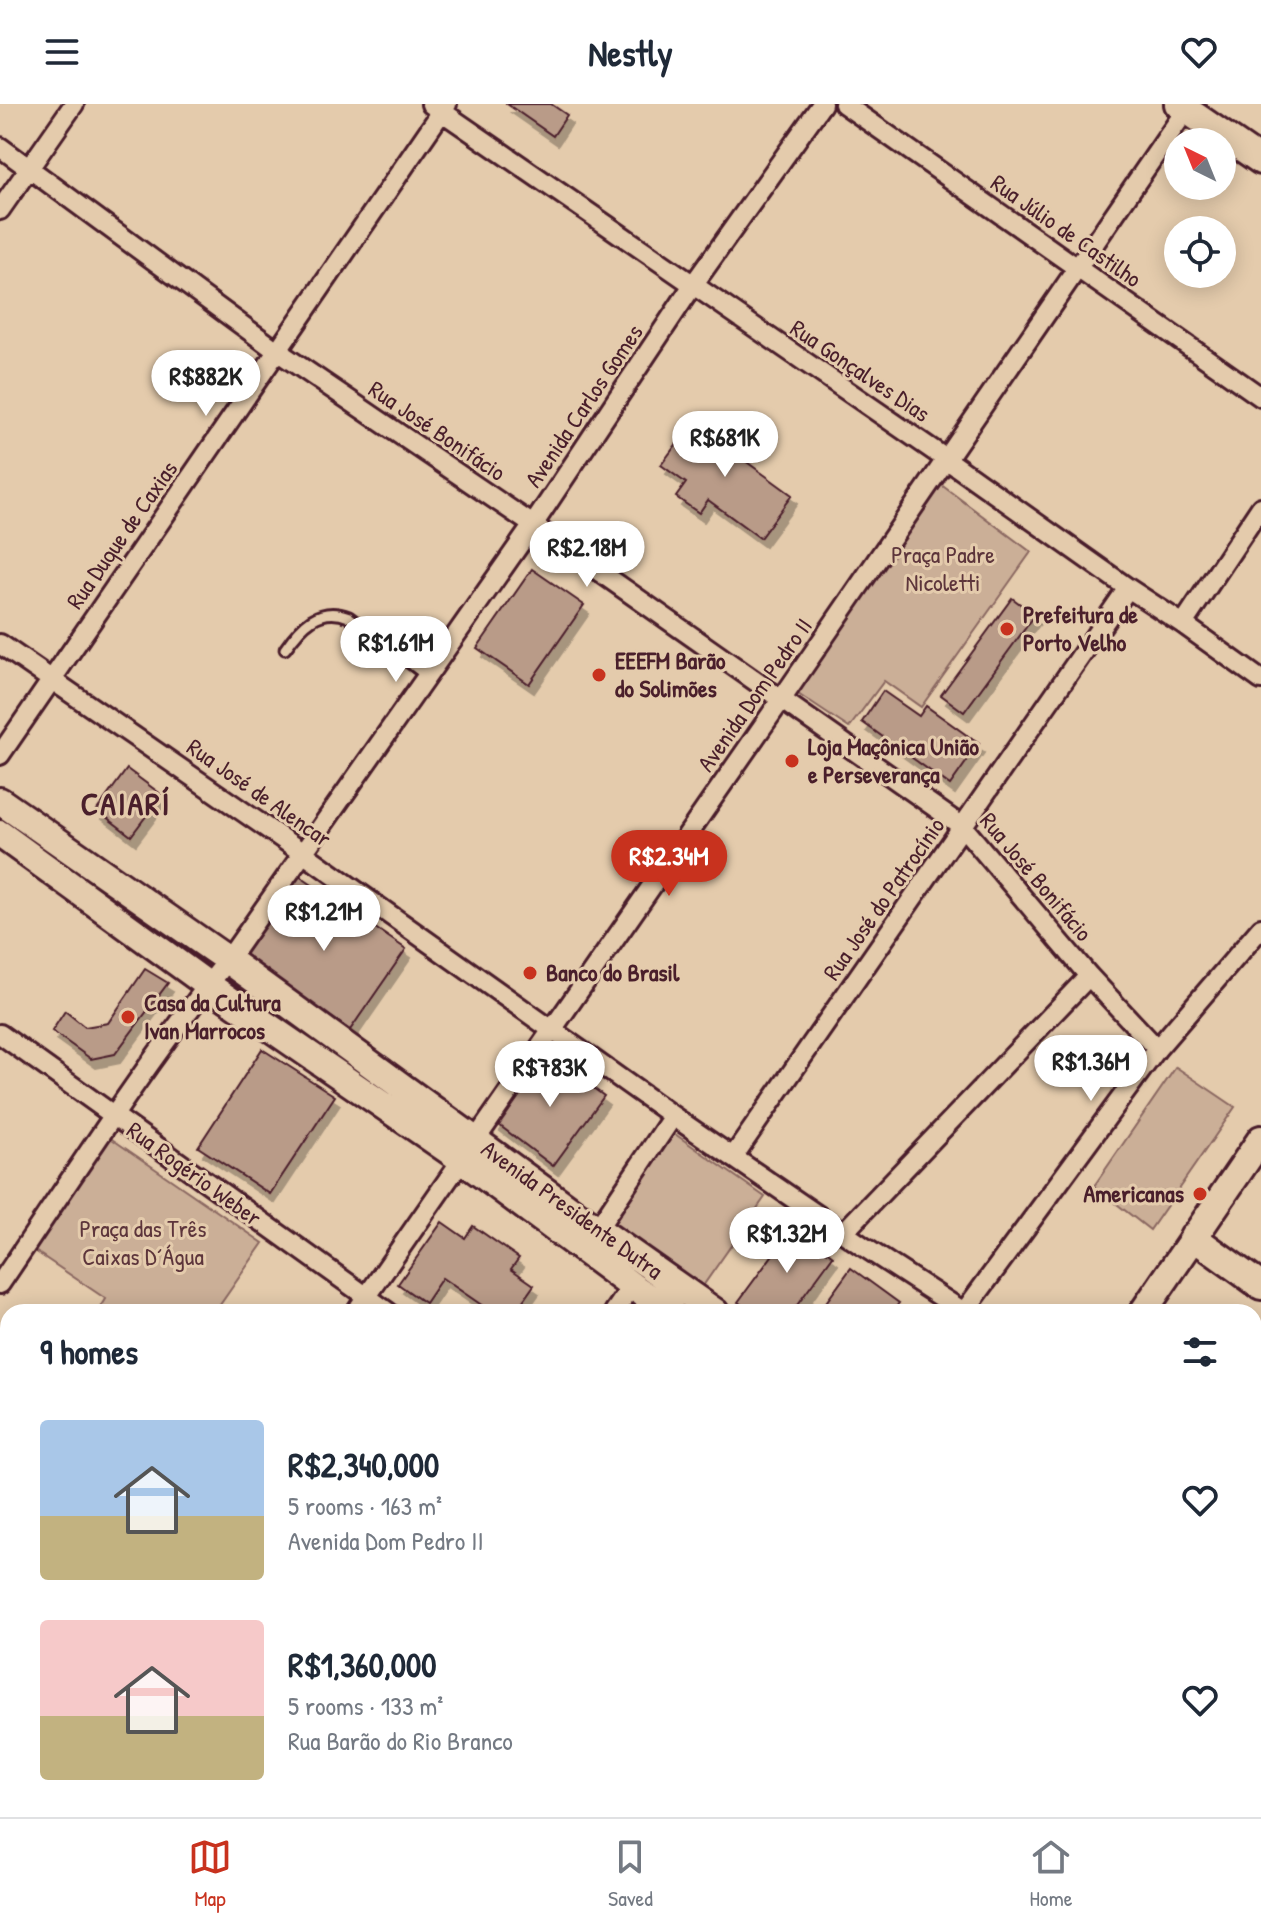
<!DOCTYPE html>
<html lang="en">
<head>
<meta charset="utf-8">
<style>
  :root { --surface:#fff; --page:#f2f2f3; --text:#1f2937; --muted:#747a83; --line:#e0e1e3; --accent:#c8321e }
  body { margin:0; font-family:"Patrick Hand",sans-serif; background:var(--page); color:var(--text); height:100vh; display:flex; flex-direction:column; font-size:30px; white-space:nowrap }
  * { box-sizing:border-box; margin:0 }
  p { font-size:26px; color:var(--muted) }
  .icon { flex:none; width:44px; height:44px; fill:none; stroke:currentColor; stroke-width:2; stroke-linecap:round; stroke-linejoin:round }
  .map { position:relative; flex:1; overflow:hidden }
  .panel { position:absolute; left:0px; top:1200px; width:1262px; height:514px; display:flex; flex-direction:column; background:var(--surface); border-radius:24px 24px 0 0; box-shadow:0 4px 20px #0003 }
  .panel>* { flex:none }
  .needle { width:52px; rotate:317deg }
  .buttons { position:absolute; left:1164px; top:24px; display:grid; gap:16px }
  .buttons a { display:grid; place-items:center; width:72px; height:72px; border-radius:50%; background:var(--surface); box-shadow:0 4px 20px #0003; font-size:40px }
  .price { position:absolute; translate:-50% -68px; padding:0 18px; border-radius:28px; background:#fff; color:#222; font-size:26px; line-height:52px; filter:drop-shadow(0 2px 4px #0008) }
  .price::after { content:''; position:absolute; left:50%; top:48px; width:24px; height:18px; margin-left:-12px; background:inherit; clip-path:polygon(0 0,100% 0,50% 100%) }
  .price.on { background:var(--accent); color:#fff }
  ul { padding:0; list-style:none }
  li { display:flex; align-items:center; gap:24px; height:200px; padding:0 40px }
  li span { display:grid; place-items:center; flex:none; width:224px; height:160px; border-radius:8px; color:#555 }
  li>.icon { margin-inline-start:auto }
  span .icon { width:96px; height:96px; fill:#fffc; stroke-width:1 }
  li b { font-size:34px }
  h2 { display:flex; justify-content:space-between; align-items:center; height:96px; padding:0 40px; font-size:34px }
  header { display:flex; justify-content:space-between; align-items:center; height:104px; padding:0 40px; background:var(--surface); font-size:36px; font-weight:700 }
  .tab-bar { display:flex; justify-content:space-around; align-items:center; height:112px; border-top:2px solid var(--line); background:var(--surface); font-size:22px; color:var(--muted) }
  .tab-bar a { display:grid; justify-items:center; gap:4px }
  .tab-bar .on { color:var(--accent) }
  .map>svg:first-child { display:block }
  .green { fill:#cbaf97; stroke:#8a6761; stroke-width:2 }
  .building { fill:#b99b88; stroke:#4a1f2b; stroke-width:2; filter:url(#shadow) }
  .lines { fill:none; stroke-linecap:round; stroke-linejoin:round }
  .lane-casing { stroke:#4a1f2b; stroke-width:15 }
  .street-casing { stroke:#4a1f2b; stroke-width:24 }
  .secondary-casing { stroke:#4a1f2b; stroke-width:32 }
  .lane { stroke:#e4cbac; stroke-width:9 }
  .street { stroke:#e4cbac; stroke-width:18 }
  .secondary { stroke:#e4cbac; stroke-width:26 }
  .poi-dot { fill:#c8321e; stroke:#e4cbac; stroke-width:3 }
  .labels { text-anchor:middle; stroke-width:6; stroke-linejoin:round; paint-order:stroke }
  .street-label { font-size:24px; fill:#4a1f2b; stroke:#e4cbac }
  .park-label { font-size:24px; fill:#5d353b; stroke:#e4cbac }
  .poi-label { font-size:24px; font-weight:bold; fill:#4a1f2b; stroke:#e4cbac; text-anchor:start }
  .district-label { font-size:32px; font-weight:bold; letter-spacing:2px; fill:#4a1f2b; stroke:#e4cbac }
</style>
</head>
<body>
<header><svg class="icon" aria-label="menu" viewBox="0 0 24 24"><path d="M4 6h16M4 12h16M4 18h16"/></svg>Nestly<svg class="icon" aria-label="heart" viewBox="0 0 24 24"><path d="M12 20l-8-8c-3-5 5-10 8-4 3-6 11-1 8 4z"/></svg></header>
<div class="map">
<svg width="1261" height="1713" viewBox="0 0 1261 1713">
  <defs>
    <filter id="shadow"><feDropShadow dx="5" dy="9" stdDeviation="0" flood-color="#0004"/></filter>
  </defs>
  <rect width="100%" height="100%" fill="#e4cbac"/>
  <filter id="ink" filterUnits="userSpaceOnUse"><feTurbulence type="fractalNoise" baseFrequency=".0125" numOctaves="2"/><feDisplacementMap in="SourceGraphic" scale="16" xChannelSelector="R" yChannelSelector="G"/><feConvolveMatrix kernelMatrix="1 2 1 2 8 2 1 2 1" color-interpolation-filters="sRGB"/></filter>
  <g filter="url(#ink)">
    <path class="green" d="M 940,380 L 1031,448 L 921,603 L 884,577 L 849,624 L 792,586 Z
      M 1176,963 L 1235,1003 L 1150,1126 L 1094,1082 Z
      M 662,1021 L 765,1093 L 698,1189 L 595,1117 Z
      M 106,1031 L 263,1139 L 215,1208 L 98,1208 L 106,1195 L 29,1143 Z
      M 835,1706 L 929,1706 L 924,1713 L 830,1713 Z"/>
    <path class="building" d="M 507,0 L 551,0 L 567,11 L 553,32 Z
      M 693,318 L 718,337 L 728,323 L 750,340 L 740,353 L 792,391 L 760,434 L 708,396 L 699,409 L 676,393 L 686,379 L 661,361 Z
      M 532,465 L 584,501 L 529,580 L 477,544 Z
      M 1012,494 L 1035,511 L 964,608 L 941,591 Z
      M 883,587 L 919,612 L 926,602 L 979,640 L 950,681 L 862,618 Z
      M 127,665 L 162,691 L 131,732 L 97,706 Z
      M 299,772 L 406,845 L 350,926 L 243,853 Z
      M 145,865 L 168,879 L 115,950 L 91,955 L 52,927 L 65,907 L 85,923 L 108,919 Z
      M 262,945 L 335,992 L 270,1090 L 198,1043 Z
      M 546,949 L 604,992 L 553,1062 L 495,1018 Z
      M 442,1118 L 465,1134 L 473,1122 L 519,1154 L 511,1165 L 534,1181 L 515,1208 L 479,1208 L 483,1202 L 442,1174 L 425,1199 L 398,1180 Z
      M 798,1125 L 833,1152 L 792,1208 L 751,1208 L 738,1198 L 791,1126 Z
      M 851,1164 L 899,1199 L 892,1208 L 819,1208 Z
      M 0,1556 L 8,1562 L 8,1637 L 0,1648 Z
      M 1254,1626 L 1261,1631 L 1261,1713 L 1138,1713 L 1128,1706 L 1254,1706 Z
      M 417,1706 L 525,1706 L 520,1713 L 412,1713 Z"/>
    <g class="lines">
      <defs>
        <path id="lane" d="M 285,545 C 301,522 319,501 349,513 L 427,572"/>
        <path id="street" d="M 431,0 L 946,355 L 1128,484 L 1183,520 L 1261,576
          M 844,0 L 1261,293
          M 0,43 L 277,247 L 533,421 L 963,723 L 1089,872 L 1157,945
          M 0,106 L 74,0
          M 1183,520 L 1261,403
          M 0,540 L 303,749 L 673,1012 L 861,1141 L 964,1208
          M 0,651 L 447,0
          M 0,930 L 388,1208
          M 733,1053 L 1128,484
          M 843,1129 L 1089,872
          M 592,1133 L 673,1012
          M 0,1180 C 74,1071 145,959 228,856 L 533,421 L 693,181 L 822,0
          M 356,1208 L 781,596 L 1190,0
          M 614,1208 L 632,1182
          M 964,1208 L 1157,945 L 1261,824
          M 0,1274 L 8,1280
          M 1254,1308 L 1261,1298
          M 1254,1408 L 1261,1413
          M 1254,1574 L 1261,1564
          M 1254,1600 L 1261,1605
          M 614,1706 L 624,1713
          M 0,1707 L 8,1696
          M 403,1713 L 408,1706
          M 565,1713 L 570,1706"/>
        <path id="secondary" d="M 1178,0 L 1261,57
          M 0,697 L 228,856 L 597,1125 L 715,1208
          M 0,730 L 208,881 L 461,1055 L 632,1182 L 671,1208
          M 1193,1133 L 1261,1182
          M 1143,1208 L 1261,1035
          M 0,1519 L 8,1525
          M 263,1706 L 272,1713
          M 1100,1706 L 1110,1713
          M 786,1713 L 791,1706"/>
      </defs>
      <use href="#lane" class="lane-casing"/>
      <use href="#street" class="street-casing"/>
      <use href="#secondary" class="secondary-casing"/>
      <use href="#lane" class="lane"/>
      <use href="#street" class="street"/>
      <use href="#secondary" class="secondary"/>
    </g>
  </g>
  <g class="poi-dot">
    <circle cx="1007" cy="525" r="8"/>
    <circle cx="599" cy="571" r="8"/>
    <circle cx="792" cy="657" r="8"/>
    <circle cx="530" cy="869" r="8"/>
    <circle cx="128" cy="913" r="8"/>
    <circle cx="1200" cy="1090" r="8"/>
  </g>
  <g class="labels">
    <g class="street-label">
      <text transform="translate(1066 127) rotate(35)" y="8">Rua Júlio de Castilho</text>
      <text transform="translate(860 267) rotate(34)" y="8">Rua Gonçalves Dias</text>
      <text transform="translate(584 302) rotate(-56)" y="8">Avenida Carlos Gomes</text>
      <text transform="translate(437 327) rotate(34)" y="8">Rua José Bonifácio</text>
      <text transform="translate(122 431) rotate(-55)" y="8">Rua Duque de Caxias</text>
      <text transform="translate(755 591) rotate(-55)" y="8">Avenida Dom Pedro II</text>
      <text transform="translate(259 689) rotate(35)" y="8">Rua José de Alencar</text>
      <text transform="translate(1036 773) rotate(50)" y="8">Rua José Bonifácio</text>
      <text transform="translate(884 795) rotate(-55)" y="8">Rua José do Patrocínio</text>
      <text transform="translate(194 1070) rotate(36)" y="8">Rua Rogério Weber</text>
      <text transform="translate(572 1106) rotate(36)" y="8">Avenida Presidente Dutra</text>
    </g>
    <g class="park-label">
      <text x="943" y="459">Praça Padre<tspan x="943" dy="28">Nicoletti</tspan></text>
      <text x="143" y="1133">Praça das Três<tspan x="143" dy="28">Caixas D´Água</tspan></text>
    </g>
    <g class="poi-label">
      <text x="1023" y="519">Prefeitura de<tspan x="1023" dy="28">Porto Velho</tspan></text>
      <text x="615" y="565">EEEFM Barão<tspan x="615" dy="28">do Solimões</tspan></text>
      <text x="808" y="651">Loja Maçônica União<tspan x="808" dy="28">e Perseverança</tspan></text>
      <text x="546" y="877">Banco do Brasil</text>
      <text x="144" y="907">Casa da Cultura<tspan x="144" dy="28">Ivan Marrocos</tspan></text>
      <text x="1184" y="1098" text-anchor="end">Americanas</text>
    </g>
    <g class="district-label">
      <text x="126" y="711">CAIARÍ</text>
    </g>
  </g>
</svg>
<div class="buttons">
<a><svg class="needle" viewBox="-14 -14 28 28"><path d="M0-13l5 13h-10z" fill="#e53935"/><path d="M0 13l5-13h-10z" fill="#747a83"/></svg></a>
<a><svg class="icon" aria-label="locate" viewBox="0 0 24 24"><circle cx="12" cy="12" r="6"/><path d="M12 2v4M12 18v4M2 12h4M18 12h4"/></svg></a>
</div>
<b class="price" style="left:206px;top:314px">R$882K</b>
<b class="price" style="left:725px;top:375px">R$681K</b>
<b class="price" style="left:587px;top:485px">R$2.18M</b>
<b class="price" style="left:396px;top:580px">R$1.61M</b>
<b class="price on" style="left:669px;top:794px">R$2.34M</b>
<b class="price" style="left:324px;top:849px">R$1.21M</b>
<b class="price" style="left:1091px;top:999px">R$1.36M</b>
<b class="price" style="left:550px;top:1005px">R$783K</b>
<b class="price" style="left:787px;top:1171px">R$1.32M</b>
<section class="panel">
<h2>9 homes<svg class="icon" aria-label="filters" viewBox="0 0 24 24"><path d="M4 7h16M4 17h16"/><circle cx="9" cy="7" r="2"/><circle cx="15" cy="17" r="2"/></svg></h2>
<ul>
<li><span style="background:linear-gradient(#a9c7e8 60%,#c2b280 0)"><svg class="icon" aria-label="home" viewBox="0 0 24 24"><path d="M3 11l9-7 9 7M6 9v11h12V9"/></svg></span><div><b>R$2,340,000</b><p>5 rooms · 163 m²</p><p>Avenida Dom Pedro II</p></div><svg class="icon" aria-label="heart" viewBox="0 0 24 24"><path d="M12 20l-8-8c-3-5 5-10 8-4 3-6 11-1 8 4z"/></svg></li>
<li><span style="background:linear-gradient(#f6c9c9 60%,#c2b280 0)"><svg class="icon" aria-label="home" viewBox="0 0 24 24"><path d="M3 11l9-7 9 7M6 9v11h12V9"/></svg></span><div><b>R$1,360,000</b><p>5 rooms · 133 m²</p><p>Rua Barão do Rio Branco</p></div><svg class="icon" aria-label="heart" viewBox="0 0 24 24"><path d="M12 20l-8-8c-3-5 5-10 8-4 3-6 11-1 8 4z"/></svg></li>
</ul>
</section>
</div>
<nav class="tab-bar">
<a class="on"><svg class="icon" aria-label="map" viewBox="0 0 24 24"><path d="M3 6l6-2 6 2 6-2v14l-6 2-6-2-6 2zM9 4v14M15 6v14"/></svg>Map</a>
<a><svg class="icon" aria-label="saved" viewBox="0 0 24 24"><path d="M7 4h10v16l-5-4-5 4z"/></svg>Saved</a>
<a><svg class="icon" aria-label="home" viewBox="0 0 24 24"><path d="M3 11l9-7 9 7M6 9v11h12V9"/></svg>Home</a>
</nav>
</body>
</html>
